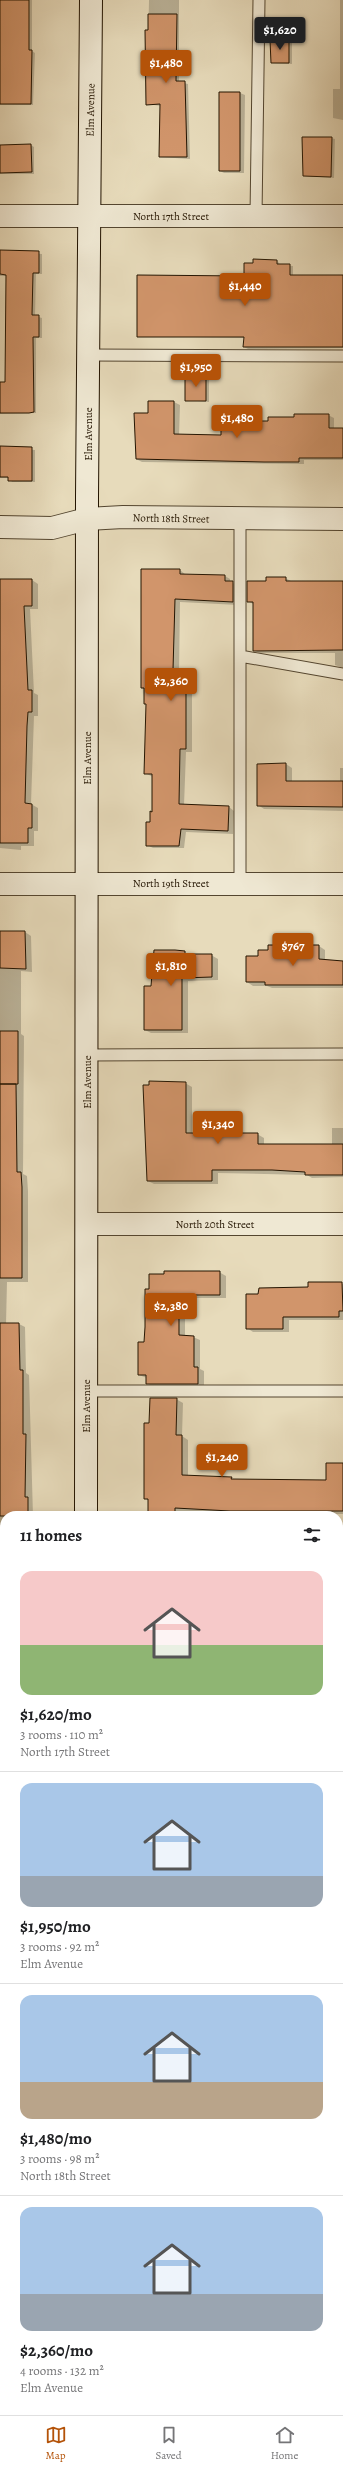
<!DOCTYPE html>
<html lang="en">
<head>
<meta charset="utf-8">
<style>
  :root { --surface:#fff; --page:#f6f6f6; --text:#202124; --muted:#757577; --line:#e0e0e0; --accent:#b45309 }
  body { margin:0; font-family:Alegreya,serif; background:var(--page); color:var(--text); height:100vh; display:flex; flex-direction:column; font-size:15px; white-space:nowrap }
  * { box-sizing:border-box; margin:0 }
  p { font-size:13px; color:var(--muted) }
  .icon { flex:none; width:22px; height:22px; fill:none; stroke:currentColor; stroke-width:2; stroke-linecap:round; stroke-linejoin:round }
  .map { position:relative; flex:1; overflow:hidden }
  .side { position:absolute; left:0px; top:1511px; width:343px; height:904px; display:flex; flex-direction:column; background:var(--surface); border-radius:16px 16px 0 0; box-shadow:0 2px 6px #0003 }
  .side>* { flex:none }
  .price { position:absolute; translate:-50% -34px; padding:0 9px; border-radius:4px; background:var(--accent); color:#fff; font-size:13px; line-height:26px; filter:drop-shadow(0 1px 2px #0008) }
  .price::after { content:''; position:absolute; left:50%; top:24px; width:12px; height:9px; margin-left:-6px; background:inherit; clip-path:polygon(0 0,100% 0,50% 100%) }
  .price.selected { background:#222; color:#fff }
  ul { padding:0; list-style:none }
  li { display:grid; align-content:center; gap:8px; height:212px; padding:0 20px }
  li+li { border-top:1px solid var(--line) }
  li span { display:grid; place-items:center; height:124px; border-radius:12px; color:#555 }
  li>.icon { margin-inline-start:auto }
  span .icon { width:72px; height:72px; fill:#fffc; stroke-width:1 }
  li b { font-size:17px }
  h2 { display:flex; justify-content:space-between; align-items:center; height:48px; padding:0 20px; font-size:17px }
  .dock { display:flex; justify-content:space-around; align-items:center; height:56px; border-top:1px solid var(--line); background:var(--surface); font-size:11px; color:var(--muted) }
  .dock a { display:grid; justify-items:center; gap:2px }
  .dock .selected { color:var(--accent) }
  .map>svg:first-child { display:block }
  .shadow { fill:#0003 }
  .building { fill:#d1956b; stroke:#231401 }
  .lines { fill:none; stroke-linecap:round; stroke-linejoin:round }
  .lane-casing { stroke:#544630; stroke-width:13 }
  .street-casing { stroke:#544630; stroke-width:24 }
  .secondary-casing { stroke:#231401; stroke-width:24 }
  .lane { stroke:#efe8d3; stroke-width:11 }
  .street { stroke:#efe8d3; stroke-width:22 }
  .secondary { stroke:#efe8d3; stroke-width:22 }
  .labels { text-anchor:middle; stroke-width:4; stroke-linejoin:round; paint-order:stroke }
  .street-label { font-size:11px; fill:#231401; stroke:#efe8d3 }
</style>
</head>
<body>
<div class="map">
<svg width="343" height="2415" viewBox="0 0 343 2415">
  <rect width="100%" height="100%" fill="#e7dbbb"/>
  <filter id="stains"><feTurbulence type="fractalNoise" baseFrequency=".005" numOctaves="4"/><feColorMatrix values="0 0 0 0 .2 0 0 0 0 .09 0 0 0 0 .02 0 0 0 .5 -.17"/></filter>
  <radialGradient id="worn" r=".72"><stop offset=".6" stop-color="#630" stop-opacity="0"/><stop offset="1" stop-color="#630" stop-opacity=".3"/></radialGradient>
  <path class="shadow" d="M 0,0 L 32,0 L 32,51 L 35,53 L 33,105 L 0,105 Z
    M 149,0 L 179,0 L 179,82 L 188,84 L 190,159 L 160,157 L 161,106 L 147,104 Z
    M 340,0 L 343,0 L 343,120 L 333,118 L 333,89 L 340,89 Z
    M 288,41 L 292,43 L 292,64 L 272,63 Z
    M 220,93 L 240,93 L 245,95 L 244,173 L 224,173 L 220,171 Z
    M 331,138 L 335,139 L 334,178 L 304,176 Z
    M 31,145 L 34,147 L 34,174 L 0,174 L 0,146 Z
    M 0,251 L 42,254 L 42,274 L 36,274 L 35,316 L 42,318 L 42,338 L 36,338 L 36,413 L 0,414 L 0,383 L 6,383 L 7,276 L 0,276 Z
    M 277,260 L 280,265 L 293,266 L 293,276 L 343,276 L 343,348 L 248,349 L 244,347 L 245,338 L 138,336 Z
    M 206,376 L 209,378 L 209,402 L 186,400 Z
    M 149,402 L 174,402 L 180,405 L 179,436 L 222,436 L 269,422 L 328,415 L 334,418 L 334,429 L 343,429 L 343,460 L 304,460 L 304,464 L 142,462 L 136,459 L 149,414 Z
    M 0,447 L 35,450 L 35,482 L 12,482 L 9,478 L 0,478 Z
    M 142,570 L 180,570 L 186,575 L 225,576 L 230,579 L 230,582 L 238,585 L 238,605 L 180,602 L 179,672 L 192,676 L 192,752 L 186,752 L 184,806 L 229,807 L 234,811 L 233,834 L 186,832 L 184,848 L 153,848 L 147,845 L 153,813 L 153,777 L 145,773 L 147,705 L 145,689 L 142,688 Z
    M 285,578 L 291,581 L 343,582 L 343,668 L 335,665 L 335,653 L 259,653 L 254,650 L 253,604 L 248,601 L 267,582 Z
    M 0,580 L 32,580 L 38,584 L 38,609 L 30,609 L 34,693 L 38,695 L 38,716 L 34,716 L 31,804 L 38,808 L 38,831 L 34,831 L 34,846 L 21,846 L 21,850 L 0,848 Z
    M 286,764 L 292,768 L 292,782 L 340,782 L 340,768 L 343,768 L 343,811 L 264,809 L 258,805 Z
    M 0,932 L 25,932 L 31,936 L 32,972 L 21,971 L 21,1034 L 24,1036 L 23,1174 L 27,1176 L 28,1191 L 28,1282 L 7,1282 L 6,1324 L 19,1324 L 25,1327 L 26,1373 L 29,1375 L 33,1516 L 5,1516 L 5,1852 L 1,1850 L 0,1843 L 0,1810 L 3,1810 L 2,1769 L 0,1768 L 2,1662 L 0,1662 Z
    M 269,946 L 319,946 L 325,950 L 325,960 L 343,962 L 343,988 L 272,988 L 267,986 L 253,986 L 247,982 L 269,951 Z
    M 184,952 L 190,955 L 211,955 L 218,959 L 218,980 L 188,981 L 188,1033 L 151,1033 L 145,1030 L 152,987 Z
    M 185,1083 L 192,1087 L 192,1134 L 257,1134 L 264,1138 L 264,1145 L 332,1145 L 332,1128 L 343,1128 L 343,1177 L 312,1178 L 307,1175 L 218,1173 L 218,1184 L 154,1184 L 148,1181 Z
    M 219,1272 L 226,1276 L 226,1298 L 185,1298 L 185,1337 L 193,1337 L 200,1340 L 200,1369 L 204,1371 L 204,1387 L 153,1387 L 147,1383 L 147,1378 L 139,1375 L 145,1343 L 146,1290 Z
    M 309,1284 L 343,1284 L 343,1320 L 289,1320 L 289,1332 L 253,1332 L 247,1328 L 259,1295 L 309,1288 Z
    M 176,1399 L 183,1403 L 182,1436 L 188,1440 L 188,1476 L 234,1480 L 327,1481 L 343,1464 L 343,1514 L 237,1514 L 181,1511 L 181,1516 L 155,1516 L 149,1513 L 149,1501 L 145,1498 L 150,1424 Z
    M 338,1598 L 343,1598 L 343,2194 L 338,2194 Z
    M 3,1947 L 5,1947 L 5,1979 L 0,1979 L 0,1949 L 3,1949 Z
    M 338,2285 L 343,2285 L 343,2327 L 338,2327 Z
    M 0,2289 L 5,2289 L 5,2398 L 0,2398 Z
    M 148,2410 L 179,2411 L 186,2415 L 147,2415 Z"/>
  <path class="building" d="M 0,0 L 29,0 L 29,50 L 32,50 L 31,104 L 0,104 Z
    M 148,14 L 177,14 L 176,81 L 185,81 L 187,157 L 159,157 L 160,104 L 146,105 L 145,30 L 148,30 Z
    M 270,40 L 289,40 L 289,63 L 271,63 Z
    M 219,92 L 240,92 L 240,171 L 219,171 Z
    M 302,137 L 332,137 L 331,177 L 303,176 Z
    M 31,144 L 32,172 L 0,173 L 0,145 Z
    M 0,250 L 39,251 L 39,273 L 33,273 L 32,315 L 39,315 L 39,337 L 33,337 L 34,412 L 29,413 L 0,413 L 0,382 L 5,382 L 6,275 L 0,274 Z
    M 253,259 L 277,260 L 277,264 L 290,264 L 290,275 L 343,275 L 343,347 L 243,347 L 244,337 L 137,337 L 137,275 L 244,276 L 244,263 L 253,263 Z
    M 185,375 L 206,375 L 206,401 L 185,401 Z
    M 148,401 L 174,401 L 174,434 L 221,435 L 221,421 L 268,421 L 268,417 L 294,417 L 294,414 L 329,414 L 329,428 L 343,428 L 343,458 L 299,458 L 299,462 L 264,462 L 136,459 L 134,413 L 148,413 Z
    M 0,446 L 32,447 L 32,481 L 8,481 L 8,477 L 0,477 Z
    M 141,569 L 180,569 L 180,574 L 225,575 L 225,581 L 233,581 L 233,602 L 175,599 L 173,670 L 186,672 L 186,749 L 180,749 L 179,804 L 229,806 L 228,831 L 181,829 L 179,846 L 146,846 L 146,822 L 150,822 L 150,811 L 152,812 L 152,774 L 144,774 L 146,704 L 144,704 L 144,688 L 141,688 Z
    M 266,577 L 286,577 L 286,581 L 343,581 L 343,650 L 253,651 L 253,602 L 247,602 L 247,581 L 266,581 Z
    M 0,579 L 32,579 L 32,606 L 24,606 L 28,690 L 32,690 L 32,712 L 28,712 L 27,726 L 25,803 L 32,804 L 32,828 L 28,828 L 28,843 L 0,843 Z
    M 286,763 L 286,781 L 343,781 L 343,807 L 257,806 L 257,764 Z
    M 0,931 L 25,931 L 26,969 L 0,968 Z
    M 268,945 L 319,945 L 319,959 L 343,961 L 343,985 L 265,985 L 265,982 L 246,982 L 246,956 L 258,956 L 258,950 L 268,950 Z
    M 154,950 L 175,950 L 185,951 L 185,954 L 212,954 L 212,977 L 182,978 L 182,1030 L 144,1030 L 144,986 L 151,986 Z
    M 0,1031 L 18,1031 L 18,1084 L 0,1084 Z
    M 149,1081 L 186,1082 L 186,1133 L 258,1133 L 258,1144 L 343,1144 L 343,1175 L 305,1175 L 305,1172 L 272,1170 L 212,1170 L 212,1181 L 147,1181 L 143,1085 L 149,1085 Z
    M 0,1084 L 16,1084 L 17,1172 L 21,1172 L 22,1187 L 22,1278 L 0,1278 Z
    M 164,1271 L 220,1271 L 220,1295 L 179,1295 L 179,1335 L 194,1336 L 194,1367 L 198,1367 L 198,1384 L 146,1384 L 146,1375 L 138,1375 L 138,1342 L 144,1342 L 145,1327 L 145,1289 L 149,1289 L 149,1274 L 164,1274 Z
    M 308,1282 L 342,1282 L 343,1311 L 339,1311 L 339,1317 L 283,1317 L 283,1329 L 246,1329 L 246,1294 L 258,1294 L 259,1288 L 308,1287 Z
    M 0,1323 L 19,1323 L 20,1370 L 23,1370 L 23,1434 L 26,1434 L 25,1497 L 28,1497 L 28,1516 L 0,1516 Z
    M 150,1398 L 177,1398 L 176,1435 L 182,1435 L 182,1475 L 232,1477 L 231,1479 L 326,1480 L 326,1463 L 343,1463 L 343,1511 L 230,1511 L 175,1508 L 175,1513 L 148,1513 L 148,1499 L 144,1499 L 144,1423 L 149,1423 Z"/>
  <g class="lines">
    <defs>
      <path id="lane" d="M 256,216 L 259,0
        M 88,355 L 343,356
        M 240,656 L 343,674
        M 240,883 L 240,519
        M 87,1055 L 343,1054
        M 86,1391 L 343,1391
        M 0,2059 L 5,2059
        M 338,2391 L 343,2391
        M 255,2415 L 255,2410"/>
      <path id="street" d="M 0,216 L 343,216
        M 0,527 L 52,528 L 87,519 L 123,517 L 343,519
        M 0,884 L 343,884
        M 87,1224 L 343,1224
        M 338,1546 L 343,1546
        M 0,1891 L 5,1891"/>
      <path id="secondary" d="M 86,1516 L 87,496 L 91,0
        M 338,2238 L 343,2238
        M 0,2239 L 5,2239
        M 85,2410 L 85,2415"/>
    </defs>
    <use href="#lane" class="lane-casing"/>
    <use href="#street" class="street-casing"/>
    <use href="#secondary" class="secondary-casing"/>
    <use href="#lane" class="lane"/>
    <use href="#street" class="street"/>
    <use href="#secondary" class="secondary"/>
  </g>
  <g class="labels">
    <g class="street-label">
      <text transform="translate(90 110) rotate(-89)" y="4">Elm Avenue</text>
      <text x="171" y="220">North 17th Street</text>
      <text transform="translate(88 434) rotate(-90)" y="4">Elm Avenue</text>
      <text transform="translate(171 518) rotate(1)" y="4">North 18th Street</text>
      <text transform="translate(87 758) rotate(-90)" y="4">Elm Avenue</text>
      <text x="171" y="887">North 19th Street</text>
      <text transform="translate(87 1082) rotate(-90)" y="4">Elm Avenue</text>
      <text x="215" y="1228">North 20th Street</text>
      <text transform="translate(86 1406) rotate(-90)" y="4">Elm Avenue</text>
    </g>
  </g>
  <rect width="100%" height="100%" filter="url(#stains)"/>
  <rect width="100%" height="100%" fill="url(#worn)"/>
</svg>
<b class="price selected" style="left:280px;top:51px">$1,620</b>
<b class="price" style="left:166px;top:84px">$1,480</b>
<b class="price" style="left:245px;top:307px">$1,440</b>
<b class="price" style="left:196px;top:388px">$1,950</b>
<b class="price" style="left:237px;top:439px">$1,480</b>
<b class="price" style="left:171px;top:702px">$2,360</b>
<b class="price" style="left:293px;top:967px">$767</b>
<b class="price" style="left:171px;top:987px">$1,810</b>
<b class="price" style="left:218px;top:1145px">$1,340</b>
<b class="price" style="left:171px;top:1327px">$2,380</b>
<b class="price" style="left:222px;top:1478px">$1,240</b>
<section class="side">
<h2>11 homes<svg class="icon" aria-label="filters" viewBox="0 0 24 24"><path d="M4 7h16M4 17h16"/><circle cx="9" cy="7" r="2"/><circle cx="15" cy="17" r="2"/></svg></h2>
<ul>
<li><span style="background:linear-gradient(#f6c9c9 60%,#8fb573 0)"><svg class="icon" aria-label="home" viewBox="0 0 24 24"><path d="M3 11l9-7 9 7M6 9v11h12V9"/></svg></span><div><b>$1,620/mo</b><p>3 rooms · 110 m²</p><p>North 17th Street</p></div></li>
<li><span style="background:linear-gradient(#a9c7e8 75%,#9aa5b1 0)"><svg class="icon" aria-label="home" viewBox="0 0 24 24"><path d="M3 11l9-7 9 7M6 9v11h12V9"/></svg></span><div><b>$1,950/mo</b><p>3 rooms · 92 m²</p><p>Elm Avenue</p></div></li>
<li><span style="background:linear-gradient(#a9c7e8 70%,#b9a48a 0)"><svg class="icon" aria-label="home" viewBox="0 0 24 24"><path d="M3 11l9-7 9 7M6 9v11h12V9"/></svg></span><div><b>$1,480/mo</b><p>3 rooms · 98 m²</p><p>North 18th Street</p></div></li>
<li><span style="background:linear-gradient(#a9c7e8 70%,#9aa5b1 0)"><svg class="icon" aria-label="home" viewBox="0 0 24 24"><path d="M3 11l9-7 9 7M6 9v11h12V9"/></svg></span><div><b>$2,360/mo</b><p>4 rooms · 132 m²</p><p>Elm Avenue</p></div></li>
</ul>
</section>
</div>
<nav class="dock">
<a class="selected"><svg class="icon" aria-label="map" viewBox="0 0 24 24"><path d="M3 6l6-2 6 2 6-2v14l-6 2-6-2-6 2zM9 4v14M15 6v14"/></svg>Map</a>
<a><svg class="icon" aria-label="saved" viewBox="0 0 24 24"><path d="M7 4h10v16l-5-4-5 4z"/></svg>Saved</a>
<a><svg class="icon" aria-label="home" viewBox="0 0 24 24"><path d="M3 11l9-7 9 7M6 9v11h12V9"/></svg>Home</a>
</nav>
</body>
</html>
